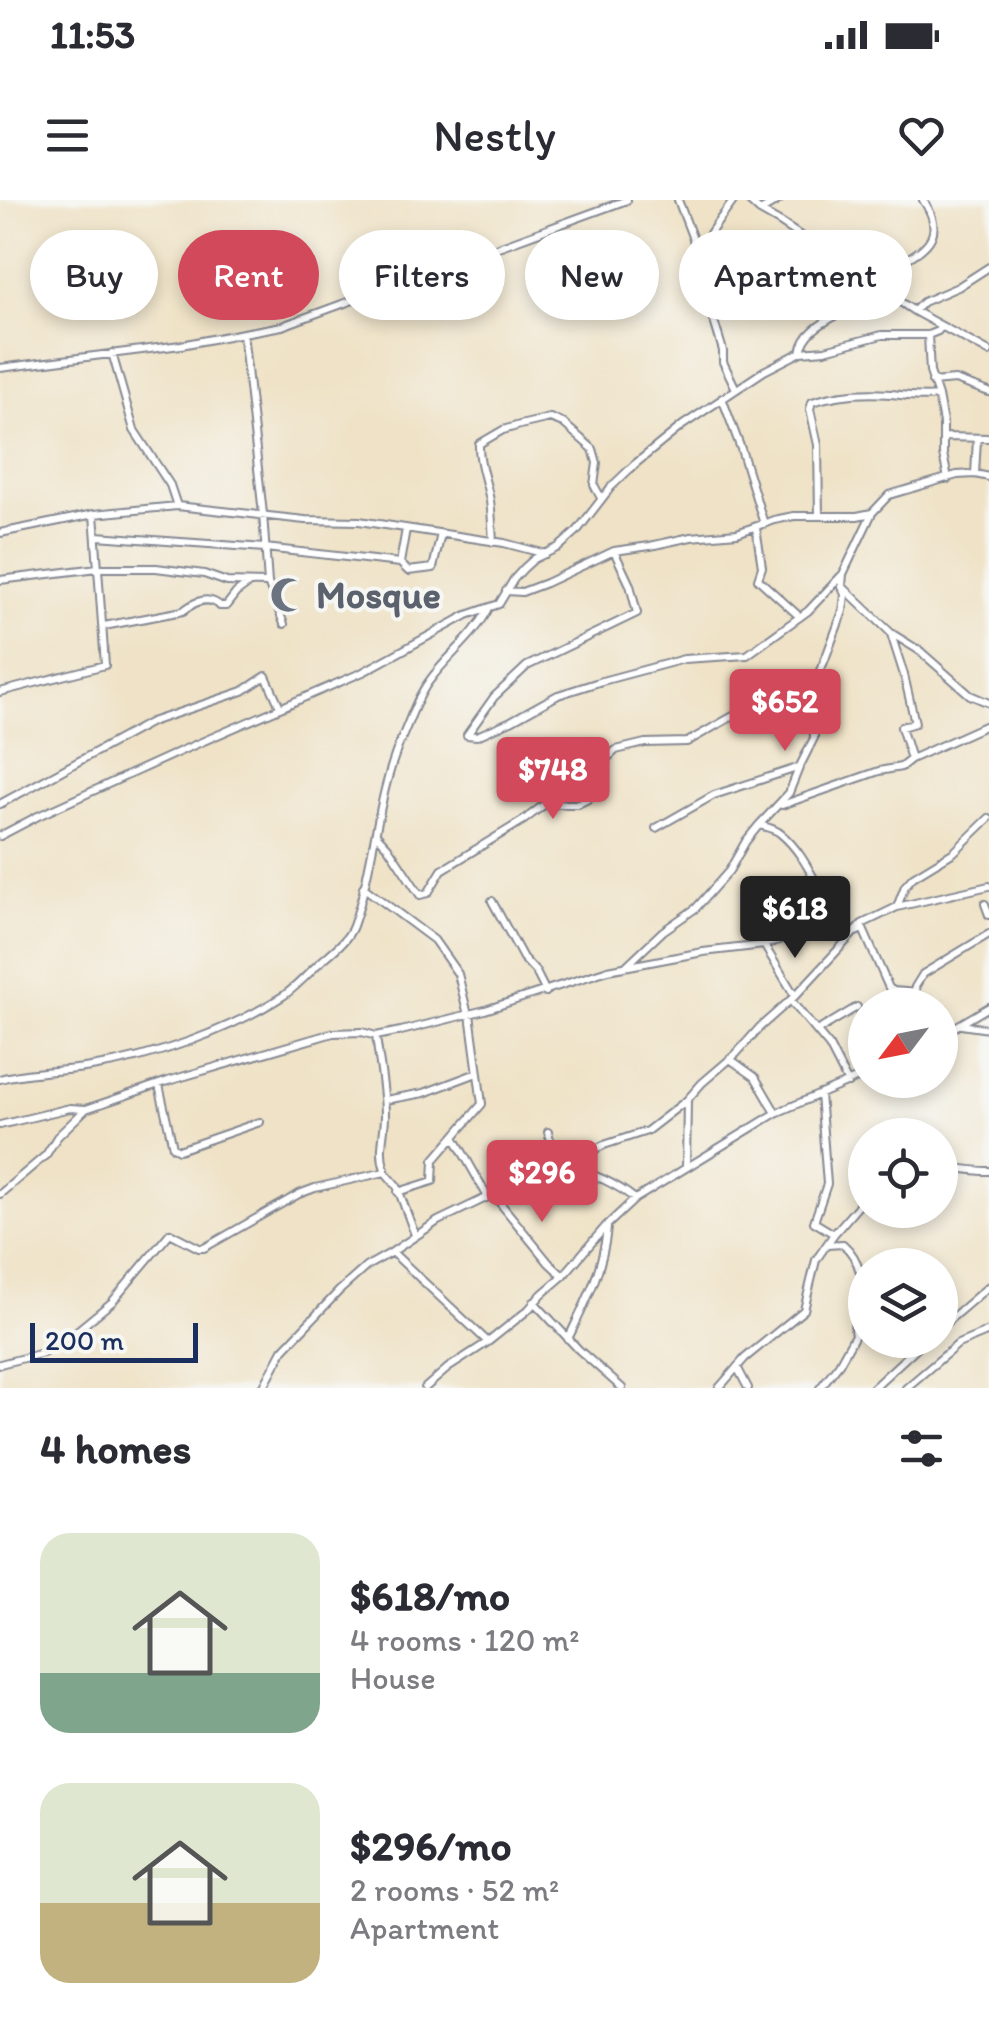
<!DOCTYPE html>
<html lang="en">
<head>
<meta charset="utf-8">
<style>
  :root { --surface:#fff; --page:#f7f7f7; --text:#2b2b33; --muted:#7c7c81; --accent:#d1495b }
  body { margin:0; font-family:Itim,sans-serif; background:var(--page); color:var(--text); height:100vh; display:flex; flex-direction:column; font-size:38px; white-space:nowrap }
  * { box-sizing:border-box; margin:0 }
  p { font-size:32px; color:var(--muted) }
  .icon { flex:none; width:55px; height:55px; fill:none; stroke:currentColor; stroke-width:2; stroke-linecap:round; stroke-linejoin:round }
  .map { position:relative; height:1188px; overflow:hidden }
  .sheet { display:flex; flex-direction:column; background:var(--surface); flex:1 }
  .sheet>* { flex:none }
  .banner { position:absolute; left:30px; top:30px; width:930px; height:90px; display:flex; gap:20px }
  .needle { width:65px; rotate:238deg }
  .fabs { position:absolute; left:848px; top:788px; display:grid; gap:20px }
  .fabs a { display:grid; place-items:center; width:110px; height:110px; border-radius:50%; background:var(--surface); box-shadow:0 5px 15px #0003; font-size:50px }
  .scale { position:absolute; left:30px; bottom:25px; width:168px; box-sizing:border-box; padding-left:10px; border:5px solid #1b2f5e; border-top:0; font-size:28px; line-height:35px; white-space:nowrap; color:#1b2f5e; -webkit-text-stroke:8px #f6f6f2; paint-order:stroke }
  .price { position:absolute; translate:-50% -85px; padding:0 22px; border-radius:10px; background:var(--accent); color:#fff; font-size:32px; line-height:65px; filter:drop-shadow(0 2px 5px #0008) }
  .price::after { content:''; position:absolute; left:50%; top:60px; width:30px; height:22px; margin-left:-15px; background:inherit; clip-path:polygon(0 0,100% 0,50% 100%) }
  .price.on { background:#222; color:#fff }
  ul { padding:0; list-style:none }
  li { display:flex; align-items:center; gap:30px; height:250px; padding:0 40px }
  li span { display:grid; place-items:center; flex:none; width:280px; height:200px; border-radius:30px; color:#555 }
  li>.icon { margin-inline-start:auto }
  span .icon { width:120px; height:120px; fill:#fffc; stroke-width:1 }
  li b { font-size:42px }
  h2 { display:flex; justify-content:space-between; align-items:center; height:120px; padding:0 40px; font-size:42px }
  .pill { padding:0 35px; border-radius:45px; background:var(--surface); box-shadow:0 5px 15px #0003; font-size:35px; line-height:90px }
  .pill.on { background:var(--accent); color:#fff }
  .status { display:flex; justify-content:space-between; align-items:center; height:70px; padding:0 50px; background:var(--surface); direction:ltr }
  .status svg { height:28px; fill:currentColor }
  header { display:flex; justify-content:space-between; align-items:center; height:130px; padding:0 40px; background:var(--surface); font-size:45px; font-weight:600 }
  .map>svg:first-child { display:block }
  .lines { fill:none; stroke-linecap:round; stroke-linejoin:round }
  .minor-casing { stroke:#858892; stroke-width:10 }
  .minor { stroke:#fff; stroke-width:6 }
  .labels { text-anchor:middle; stroke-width:8; stroke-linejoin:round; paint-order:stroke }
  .worship-label { font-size:38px; font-weight:bold; fill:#5b616d; stroke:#f6f6f2; text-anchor:start }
</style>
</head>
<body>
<div class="status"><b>11:53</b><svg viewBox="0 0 49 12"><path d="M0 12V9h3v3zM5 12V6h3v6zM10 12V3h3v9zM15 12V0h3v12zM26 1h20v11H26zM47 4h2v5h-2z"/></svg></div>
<header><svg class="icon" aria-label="menu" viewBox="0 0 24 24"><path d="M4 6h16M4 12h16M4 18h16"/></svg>Nestly<svg class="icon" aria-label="heart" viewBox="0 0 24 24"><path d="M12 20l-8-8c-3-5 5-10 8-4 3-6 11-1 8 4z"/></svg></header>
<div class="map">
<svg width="989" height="1188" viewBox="0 0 989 1188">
  <rect width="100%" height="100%" fill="#f6f6f2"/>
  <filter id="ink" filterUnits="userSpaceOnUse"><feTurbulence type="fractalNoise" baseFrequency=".01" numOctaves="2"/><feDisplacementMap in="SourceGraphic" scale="20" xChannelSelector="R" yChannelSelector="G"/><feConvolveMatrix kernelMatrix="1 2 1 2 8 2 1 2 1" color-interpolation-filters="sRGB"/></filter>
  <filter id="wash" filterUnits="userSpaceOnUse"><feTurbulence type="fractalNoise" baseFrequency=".0048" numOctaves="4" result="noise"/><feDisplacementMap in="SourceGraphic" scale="40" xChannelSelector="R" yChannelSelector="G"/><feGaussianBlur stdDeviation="2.25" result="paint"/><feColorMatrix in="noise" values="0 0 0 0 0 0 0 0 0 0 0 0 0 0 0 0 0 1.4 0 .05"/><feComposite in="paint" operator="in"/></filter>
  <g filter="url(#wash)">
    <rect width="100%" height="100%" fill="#efe2c6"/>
  </g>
  <g filter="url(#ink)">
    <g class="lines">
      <defs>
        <path id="minor" d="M 678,0 L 699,55
          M 734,0 C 724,15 709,31 702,48 C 695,67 717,129 723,151 L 723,162 L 736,189
          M 748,0 L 760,11 L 781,23 L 914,111 L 989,152
          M 760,11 L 779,0
          M 914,111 L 923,102 L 958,87 L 989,67
          M 928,135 L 930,172 L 938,196 L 943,223 L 943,254 L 948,279
          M 801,152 C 806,122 844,117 864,97 C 871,90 874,78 882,71 C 887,67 897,64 903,61 C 932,46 944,30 923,0
          M 112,153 L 134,230 L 170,285 L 177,306
          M 0,168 L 181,145 L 243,133
          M 932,182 L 955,180 L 989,192
          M 722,198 L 741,249 L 764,324
          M 944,237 L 989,238
          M 975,274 L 977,239
          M 819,316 L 818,245 L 810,209 L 812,202 C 836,194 865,192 891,194 C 907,196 921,198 938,196
          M 756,328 L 762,367 L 758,379 L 800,417
          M 0,333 L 94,314 L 177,306 L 305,320 L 359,321 L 504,343 L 546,354
          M 97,336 L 265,348 L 400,363 L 408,371 L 433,368 L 441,334
          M 493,342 C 492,328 492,314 490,301 C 487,282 478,263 479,244 L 503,230 L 520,225 L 550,218 L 563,223 L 593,249 L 597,263 L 594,285 L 601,298
          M 400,363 L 406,329
          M 0,380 L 98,368 L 156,368 L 204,374 L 227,382 L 268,383
          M 843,387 L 891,433 L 920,451 L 970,495 L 989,503
          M 506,391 L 522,392 L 546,383 L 614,351 L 650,346 L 691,337 L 737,333 L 774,320 L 794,316 L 857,316 L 872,313 L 889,295 L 957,275 L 975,274 L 989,277
          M 284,424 L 268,383 L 263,314 L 243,133 L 282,126 L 627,0
          M 104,426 L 183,411 C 192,404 203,397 214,402 C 225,407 214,406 226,406 L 236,393 L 247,385
          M 891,434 L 904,475 L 915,523 L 901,527 L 911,559
          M 0,492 L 105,465 L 94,314
          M 467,535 L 477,536 L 511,521 L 558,495 L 602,481 L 684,459 L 747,455 L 808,411 L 841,376
          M 467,535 L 494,497 L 527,466 L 637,413 L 630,385 L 614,351
          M 0,604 L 151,522 L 243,491 L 266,476 L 280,507
          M 782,605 L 879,571 L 901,567 L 911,559 L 989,524
          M 759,625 C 766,627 776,629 781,634 C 813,660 821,708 853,733 L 863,729 L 889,788 L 894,791 L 916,793 L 925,805
          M 656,628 L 714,595 L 797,568
          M 376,634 L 388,647 L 420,695 L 428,693 L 442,670 L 524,620 L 545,604 L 578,604 L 588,599 L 588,580 L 591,573 L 616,550 L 645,543 L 687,542 L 756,503 L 787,494 L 793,496 L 812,487
          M 0,636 L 38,616 L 183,550 L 363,472 L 467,415 L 499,404 L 514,379 L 524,368 L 534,359 L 559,347 L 577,331 L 611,287 L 635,264 L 683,225 L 764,171 L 801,152 L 825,150 L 882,135 L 928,135 L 938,131 L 941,126
          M 363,687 L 434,740 L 458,774 L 468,815
          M 492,701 L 523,758 L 536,772 L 546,792
          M 985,704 L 989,715
          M 897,707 L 905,686 L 913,677 L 954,652 L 989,618
          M 764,745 L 795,796
          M 627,765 L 663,731 L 696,708 L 729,671 L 746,641 L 759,625 L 789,593 L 799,568 L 814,538 L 812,487 L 824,462 L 843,411 L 845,395 L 842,386 L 843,374 L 872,313
          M 916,793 L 915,787 L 923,774 L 989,734
          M 791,801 L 829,846 L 848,883
          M 961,825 L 989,829
          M 817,831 L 857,807
          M 376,836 C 379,862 385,889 385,915 C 385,935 378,950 385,970
          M 940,836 L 989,807
          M 730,859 L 755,877 L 776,913
          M 0,879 C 30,871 61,872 91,867 C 153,858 230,830 283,796 C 295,788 306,776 317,765 C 329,754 347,742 353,726 C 375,664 376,596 403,535 C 411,517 418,495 430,480 C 448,455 473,438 488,410
          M 159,885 L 173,947 L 179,950 L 260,922
          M 820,894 L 827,984 L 814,1022 L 834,1034
          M 385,900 L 424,893 L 477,873
          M 0,925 L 70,908 L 86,909 L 168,881 L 333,833 L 362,832 L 376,836 L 401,831 L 485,810 L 608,770 L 703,752 L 764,745 L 838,721
          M 548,932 L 558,968
          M 454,937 L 488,997
          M 565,966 C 592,973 614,982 635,999
          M 686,967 L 687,900
          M 940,968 C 957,966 972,972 989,971
          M 398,992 L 433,981 L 434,960 L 482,904 L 470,814
          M 0,994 L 46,955 L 57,937 L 85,910
          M 496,998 L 549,1063 L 563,1076
          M 392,1052 L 488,1142
          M 534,1102 L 579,1150 L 622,1188
          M 940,1128 L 989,1086
          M 568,1139 C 586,1102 603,1070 607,1028
          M 0,1164 L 43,1153 L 68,1138 L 112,1102 L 170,1033 L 199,1048 L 204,1048 L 299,994 L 315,988 L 385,972 L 397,986 L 415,1035
          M 737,1167 L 748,1188
          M 263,1188 L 283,1150 L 339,1091 L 367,1066 L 392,1052 L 438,1021 L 488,997 L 496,998 L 543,972 L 564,965 L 604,945 L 647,931 L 687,900 L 702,883 L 736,854 L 760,827 L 795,796 L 862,724 L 897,707 L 989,686
          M 425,1188 L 448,1168 L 488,1142 L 528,1110 L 542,1094 L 563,1076 L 606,1026 L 635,999 L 776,913 L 865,875
          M 719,1188 L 745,1158 L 804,1110 L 816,1060 L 834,1034 L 865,998
          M 820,1188 L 839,1164 L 855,1135 C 852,1123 858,1115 860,1103 C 865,1082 860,1059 843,1044 L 827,1045
          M 873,1188 L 925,1140
          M 906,1188 L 958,1144 L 989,1131"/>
      </defs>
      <use href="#minor" class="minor-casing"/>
      <use href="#minor" class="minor"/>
    </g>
  </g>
  <defs>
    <symbol id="mosque-bare" viewBox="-9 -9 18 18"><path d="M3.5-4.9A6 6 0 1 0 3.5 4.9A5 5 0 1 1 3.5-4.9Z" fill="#6b7280" stroke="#f6f6f2" stroke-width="2.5" paint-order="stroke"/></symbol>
  </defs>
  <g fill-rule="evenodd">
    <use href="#mosque-bare" x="263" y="370" width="50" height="50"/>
  </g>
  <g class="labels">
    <g class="worship-label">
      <text x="316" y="408">Mosque</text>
    </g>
  </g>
</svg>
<div class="fabs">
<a><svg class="needle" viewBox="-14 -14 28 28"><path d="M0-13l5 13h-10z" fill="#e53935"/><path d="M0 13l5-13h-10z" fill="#7c7c81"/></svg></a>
<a><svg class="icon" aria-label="locate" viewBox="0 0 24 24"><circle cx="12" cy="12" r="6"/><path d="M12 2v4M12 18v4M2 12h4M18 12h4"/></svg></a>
<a><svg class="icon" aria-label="layers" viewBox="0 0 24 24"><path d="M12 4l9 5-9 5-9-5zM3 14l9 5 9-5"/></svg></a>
</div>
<div class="scale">200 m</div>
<b class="price" style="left:785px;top:554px">$652</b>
<b class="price" style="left:553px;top:622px">$748</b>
<b class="price on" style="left:795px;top:761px">$618</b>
<b class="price" style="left:542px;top:1025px">$296</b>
<div class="banner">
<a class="pill">Buy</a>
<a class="pill on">Rent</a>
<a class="pill">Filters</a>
<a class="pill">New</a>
<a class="pill">Apartment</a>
</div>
</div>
<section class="sheet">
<h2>4 homes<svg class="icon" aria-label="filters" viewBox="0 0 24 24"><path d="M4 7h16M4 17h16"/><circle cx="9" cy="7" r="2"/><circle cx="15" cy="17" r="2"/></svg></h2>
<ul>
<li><span style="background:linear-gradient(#dfe7d0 70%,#7fa58c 0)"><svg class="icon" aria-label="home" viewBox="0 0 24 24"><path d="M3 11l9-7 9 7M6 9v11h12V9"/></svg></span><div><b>$618/mo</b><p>4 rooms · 120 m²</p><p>House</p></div></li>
<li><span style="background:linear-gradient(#dfe7d0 60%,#c2b280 0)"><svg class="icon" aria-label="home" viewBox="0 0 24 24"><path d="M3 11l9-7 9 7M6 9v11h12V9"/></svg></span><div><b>$296/mo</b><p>2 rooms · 52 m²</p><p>Apartment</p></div></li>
</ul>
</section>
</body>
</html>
